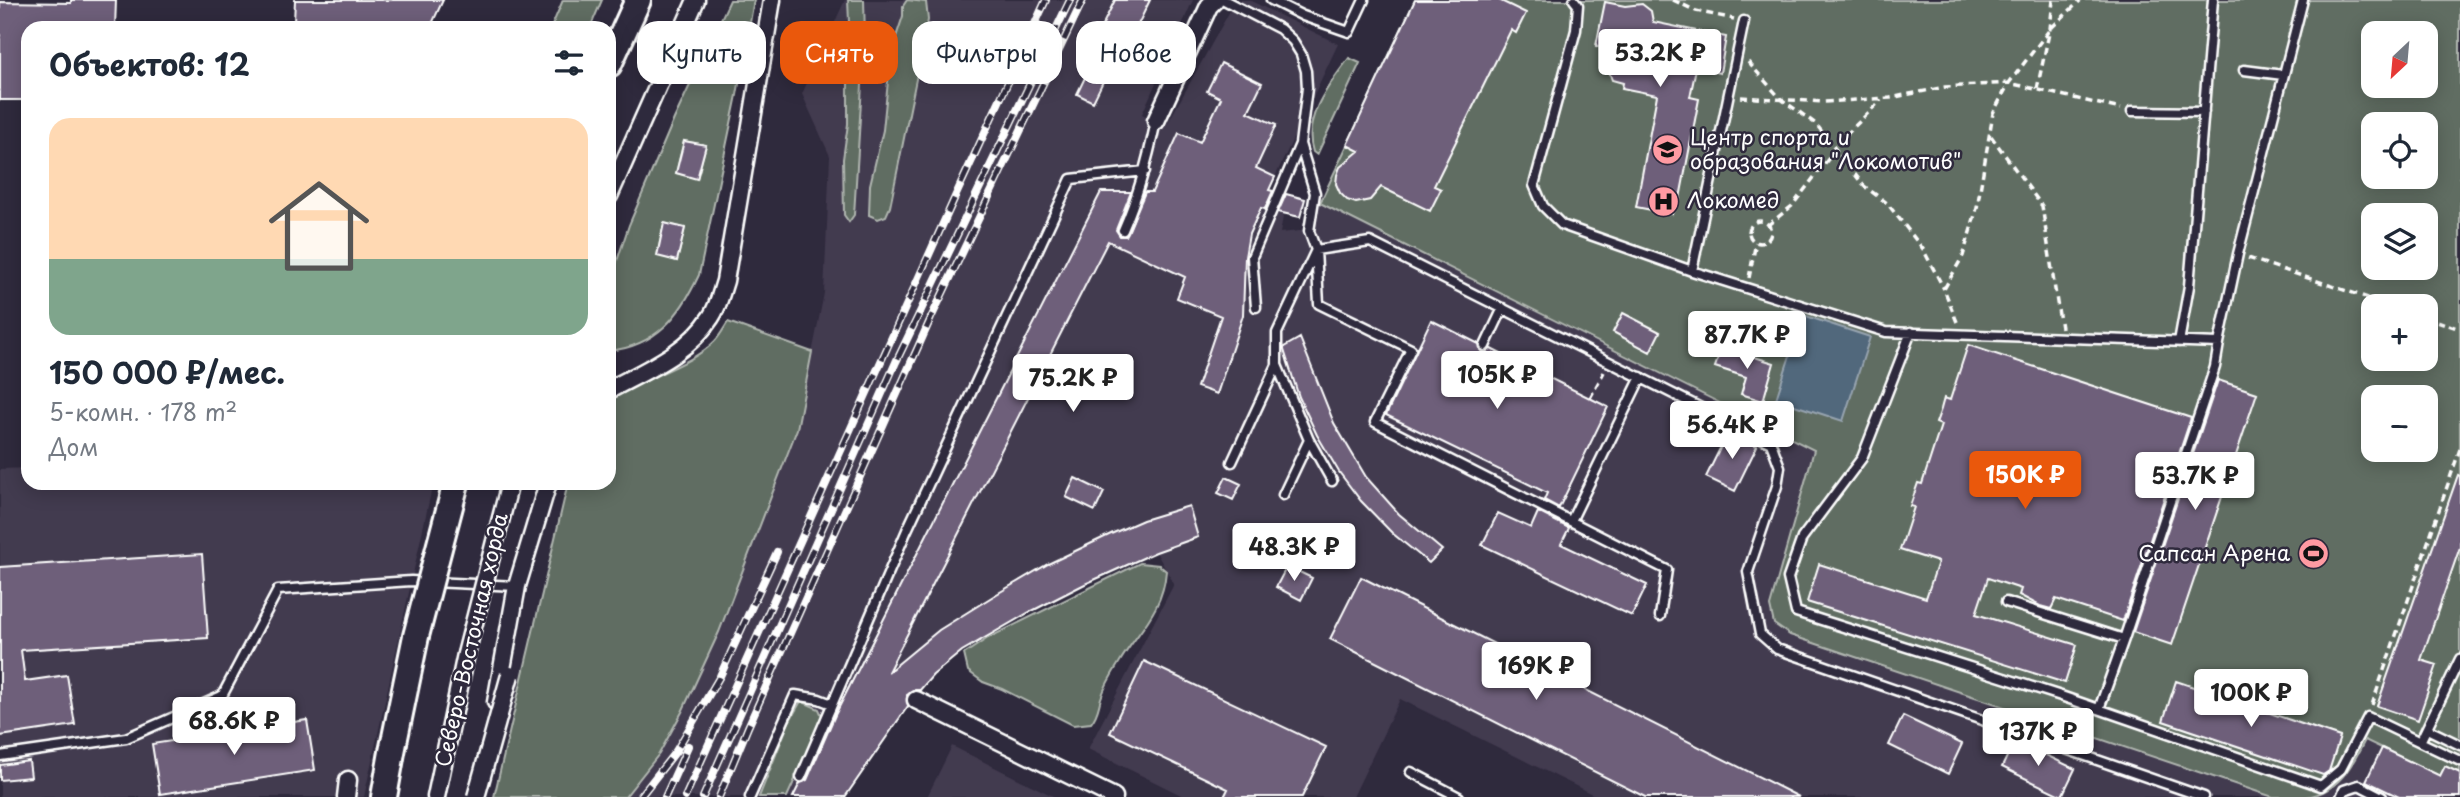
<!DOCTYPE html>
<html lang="ru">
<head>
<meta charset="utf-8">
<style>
  :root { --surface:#fff; --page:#f6f6f7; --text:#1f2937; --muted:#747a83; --accent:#ea580c }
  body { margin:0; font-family:"Playpen Sans",sans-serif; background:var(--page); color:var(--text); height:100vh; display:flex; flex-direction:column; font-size:26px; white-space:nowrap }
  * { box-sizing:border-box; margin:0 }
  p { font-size:23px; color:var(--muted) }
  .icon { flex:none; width:38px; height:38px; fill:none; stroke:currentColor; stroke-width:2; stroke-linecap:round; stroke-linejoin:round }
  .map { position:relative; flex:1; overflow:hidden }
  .panel { position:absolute; left:21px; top:21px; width:595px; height:469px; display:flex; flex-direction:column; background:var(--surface); border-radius:21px; box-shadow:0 4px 18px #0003 }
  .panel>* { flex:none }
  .guide { position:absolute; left:637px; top:21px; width:665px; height:63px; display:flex; gap:14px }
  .needle { width:46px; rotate:206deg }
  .controls { position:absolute; left:2361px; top:21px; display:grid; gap:14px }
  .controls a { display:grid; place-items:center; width:77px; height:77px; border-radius:14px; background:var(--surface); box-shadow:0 4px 18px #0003; font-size:35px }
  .price { position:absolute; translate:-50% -60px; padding:0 16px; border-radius:7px; background:#fff; color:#222; font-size:23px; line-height:46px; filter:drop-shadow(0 2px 4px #0008) }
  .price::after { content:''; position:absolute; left:50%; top:42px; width:21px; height:16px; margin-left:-10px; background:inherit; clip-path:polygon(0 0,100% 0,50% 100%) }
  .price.active { background:var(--accent); color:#fff }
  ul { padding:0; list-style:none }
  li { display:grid; align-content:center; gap:14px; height:371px; padding:0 28px }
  li span { display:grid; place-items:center; height:217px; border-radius:21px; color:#555 }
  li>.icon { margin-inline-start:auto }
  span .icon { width:126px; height:126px; fill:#fffc; stroke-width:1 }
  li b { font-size:30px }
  h2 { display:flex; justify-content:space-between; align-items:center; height:84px; padding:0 28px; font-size:30px }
  .tag { padding:0 24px; border-radius:21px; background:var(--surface); box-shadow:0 4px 18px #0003; font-size:24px; line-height:63px }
  .tag.active { background:var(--accent); color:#fff }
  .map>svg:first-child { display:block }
  .built { fill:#423a4f }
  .green { fill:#606d62; stroke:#b0b6b0; stroke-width:2; fill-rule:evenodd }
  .water { fill:#51677c; stroke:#97a4b0; stroke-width:2 }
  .building { fill:#6e5f7a; stroke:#fff; stroke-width:2 }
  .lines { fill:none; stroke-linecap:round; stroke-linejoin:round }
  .lane-casing { stroke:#fff; stroke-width:13 }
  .street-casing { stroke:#fff; stroke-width:21 }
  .primary-casing { stroke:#fff; stroke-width:30 }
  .path { stroke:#fff; stroke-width:3.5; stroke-dasharray:7 5; stroke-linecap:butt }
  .lane { stroke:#2f2a3d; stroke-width:8 }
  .street { stroke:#2f2a3d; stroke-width:16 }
  .primary { stroke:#2f2a3d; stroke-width:24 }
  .rail-casing { stroke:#fff; stroke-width:8 }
  .rail { stroke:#2f2a3d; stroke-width:5; stroke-dasharray:16; stroke-linecap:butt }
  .street-bridge-casing { stroke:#fff; stroke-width:21; stroke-linecap:butt }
  .primary-bridge-casing { stroke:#fff; stroke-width:30; stroke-linecap:butt }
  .street-bridge { stroke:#2f2a3d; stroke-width:16 }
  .primary-bridge { stroke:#2f2a3d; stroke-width:24 }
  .labels { text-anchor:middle; stroke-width:5; stroke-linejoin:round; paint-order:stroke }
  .poi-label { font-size:21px; fill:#fff; stroke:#2f2a3d; text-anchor:start }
  .street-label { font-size:21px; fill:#fff; stroke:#2f2a3d }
</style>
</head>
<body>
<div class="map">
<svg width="2460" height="797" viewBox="0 0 2460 797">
  <rect width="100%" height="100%" fill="#2f2a3d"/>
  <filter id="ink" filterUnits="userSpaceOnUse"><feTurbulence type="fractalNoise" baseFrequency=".0143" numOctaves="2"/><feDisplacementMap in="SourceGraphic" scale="14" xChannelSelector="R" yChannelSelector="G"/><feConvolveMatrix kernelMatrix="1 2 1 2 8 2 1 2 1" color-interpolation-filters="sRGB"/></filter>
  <g filter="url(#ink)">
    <path class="built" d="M 845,0 L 1193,0 L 1142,114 L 1166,126 L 1236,0 L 1249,0 L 1338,44 L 1267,194 L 1286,201 L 1280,233 L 1309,230 L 1320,203 L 1815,450 L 1770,606 L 1790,635 L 2274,797 L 1598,797 L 1400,699 L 1353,797 L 1185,797 L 1088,749 L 1174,584 L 1156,552 L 1198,537 L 1188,506 L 1143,520 L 1048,564 L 939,630 L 912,652 L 882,683 L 1072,313 L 1047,300 L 793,797 L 625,797 L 659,754 L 797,429 L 824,293 L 830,156 L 802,94 Z
      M 28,468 L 28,483 L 433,483 L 364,797 L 0,797 L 0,469 Z
      M 2365,739 L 2440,776 L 2445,766 L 2460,773 L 2460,797 L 2307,797 L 2330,788 L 2348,772 Z
      M 952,746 L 1055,797 L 927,797 Z"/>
    <path class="green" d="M 563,0 L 602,0 L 590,28 L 551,28 Z
      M 730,0 L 754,0 L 737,95 L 699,275 C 680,316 656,346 609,351 L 609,285 L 629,225 L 674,119 ZM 684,141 L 706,145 L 697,178 L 676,173 ZM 664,223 L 685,228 L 677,261 L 657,255 Z
      M 848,0 L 864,0 L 865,36 L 854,215 L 849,222 L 844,215 L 843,159 L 848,124 L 848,64 L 850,44 Z
      M 907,0 L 926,2 L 928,20 L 890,207 L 886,216 L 878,219 L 869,215 L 870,185 L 883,130 L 891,52 L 903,16 L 903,6 Z
      M 1415,0 L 2460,0 L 2460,773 L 2445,766 L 2440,776 L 2365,740 C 2352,766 2339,791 2307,797 C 2296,797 2283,797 2273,797 L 1790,635 L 1774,624 L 1770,606 L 1814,450 L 1320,203 ZM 2373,33 L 2426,33 L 2426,86 L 2373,86 ZM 2373,124 L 2426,124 L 2426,177 L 2373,177 ZM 2373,215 L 2426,215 L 2426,268 L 2373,268 ZM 2373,306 L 2426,306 L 2426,359 L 2373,359 ZM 2373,397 L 2426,397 L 2426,450 L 2373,450 Z
      M 1349,58 L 1360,63 L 1317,155 L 1313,152 C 1302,117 1329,85 1349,58 Z
      M 728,322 L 812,352 L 797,429 L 719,632 L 682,712 L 659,754 L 625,797 L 494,797 L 568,483 L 609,483 L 609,402 C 640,378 691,366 715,341 C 720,336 724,328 728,322 Z
      M 1140,563 L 1159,565 L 1166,571 C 1163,611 1138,631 1119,663 C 1112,674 1105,686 1101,698 C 1098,708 1098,715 1091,723 L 1073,725 L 1002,689 L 983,682 L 968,671 L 964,654 L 988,638 Z
      M 801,701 L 819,709 L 823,718 L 787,797 L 759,797 L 789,722 Z"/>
    <path class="water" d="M 1803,315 L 1870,337 L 1843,421 L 1776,399 Z"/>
    <path class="building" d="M 71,0 L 116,0 L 115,28 L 28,28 L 28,100 L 0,100 L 0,2 L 71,3 Z
      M 295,0 L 443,0 L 431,26 L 294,22 Z
      M 1115,0 L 1150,0 L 1115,72 L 1109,69 L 1093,102 L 1077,94 L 1093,61 L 1086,58 Z
      M 1415,0 L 1499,0 L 1526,13 L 1516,33 L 1511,30 L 1434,186 L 1441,189 L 1430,211 L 1381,187 L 1370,200 L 1356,203 L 1347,200 L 1340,193 L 1336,184 L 1337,175 L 1340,167 L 1359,151 L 1347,145 Z
      M 1605,2 L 1625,6 L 1642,4 L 1651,11 L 1653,22 L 1726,37 L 1720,73 L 1696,68 L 1690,97 L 1699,99 L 1680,198 L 1675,197 L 1672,214 L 1636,207 L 1657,95 L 1622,88 L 1623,83 L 1612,80 L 1607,66 L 1603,65 L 1606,48 L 1596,46 Z
      M 1221,63 L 1262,83 L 1248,112 L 1276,125 L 1256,168 L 1275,177 L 1269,190 L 1273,191 L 1265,209 L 1261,208 L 1249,234 L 1245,257 L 1243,315 L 1217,394 L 1197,387 L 1221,316 L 1177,298 L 1185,277 L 1108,241 L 888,672 L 939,630 L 995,595 L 1048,564 L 1111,534 L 1143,520 L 1189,506 L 1198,537 L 1156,552 L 1085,584 L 1028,613 L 962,651 L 933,675 L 920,690 L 915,690 L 907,695 L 908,706 L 845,797 L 793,797 L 800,783 L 807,780 L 835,715 L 1101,192 L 1131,192 L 1116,230 L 1120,236 L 1126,236 L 1145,192 L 1152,192 L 1179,133 L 1200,142 L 1221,98 L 1207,91 Z
      M 684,141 L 706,145 L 697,179 L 676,173 Z
      M 1286,194 L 1305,199 L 1300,217 L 1278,212 Z
      M 664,223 L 685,228 L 677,261 L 657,256 Z
      M 1623,313 L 1660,332 L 1650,352 L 1613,332 Z
      M 1431,320 L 1479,344 L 1482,352 L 1486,352 L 1491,349 L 1608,407 L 1559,508 L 1544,500 L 1547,493 L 1386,415 Z
      M 1300,338 L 1334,423 L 1366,477 L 1399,514 L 1442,550 L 1429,563 L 1392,533 L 1361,501 L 1339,472 L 1317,435 L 1299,397 L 1284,350 L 1284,347 Z
      M 1968,345 L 2191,418 L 2123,621 L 2056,599 L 2051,609 L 2040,606 L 2019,595 L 2021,589 L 1988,578 L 1976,614 L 2077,645 L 2065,683 L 1807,602 L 1819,564 L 1926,598 L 1938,562 L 1900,550 L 1914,507 L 1910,506 L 1918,483 L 1922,484 L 1941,425 L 1936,423 L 1941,409 L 1944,398 L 1950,400 Z
      M 1722,347 L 1774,363 L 1763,401 L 1741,394 L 1746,377 L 1715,367 Z
      M 2218,380 L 2257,393 L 2172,645 L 2133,632 Z
      M 1728,432 L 1757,446 L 1735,491 L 1706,477 Z
      M 2458,475 L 2460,476 L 2460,547 L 2421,660 L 2437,665 L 2418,720 L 2377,706 Z
      M 1226,477 L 1241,484 L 1233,500 L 1218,493 Z
      M 1075,478 L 1104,492 L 1095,511 L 1066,497 Z
      M 1538,512 L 1569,528 L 1561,544 L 1647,585 L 1632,616 L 1482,545 L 1498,513 L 1531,528 Z
      M 202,554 L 208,638 L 21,650 L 25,681 L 67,675 L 75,725 L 0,736 L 0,567 Z
      M 1287,566 L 1312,578 L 1301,600 L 1276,587 Z
      M 1361,577 L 1799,797 L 1645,797 L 1330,639 Z
      M 1144,661 L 1326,747 L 1302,797 L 1224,797 L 1228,789 L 1110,733 Z
      M 2176,681 L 2340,737 L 2329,771 L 2323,775 L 2163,721 Z
      M 1903,716 L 1962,744 L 1948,774 L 1889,745 Z
      M 307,720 L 315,770 L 160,794 L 152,744 Z
      M 2015,740 L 2075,769 L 2062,796 L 2002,767 Z
      M 2382,748 L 2440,776 L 2445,766 L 2460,773 L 2460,797 L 2399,797 L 2366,781 Z
      M 29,761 L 31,777 L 0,780 L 0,765 Z"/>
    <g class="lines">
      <defs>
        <path id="lane" d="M 1224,0 L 1280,29 L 1293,41 L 1301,54 L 1306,71 L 1307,88 L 1300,144 L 1315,193 L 1309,231 L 1316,250 L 1277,333 L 1277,365 L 1232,462
          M 1271,0 L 1303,16 L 1349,32 L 1364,0
          M 1574,0 L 1578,5 L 1576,30 L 1534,185 L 1543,206 L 1562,225 L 1692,271 L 1886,332 L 2219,343 L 2238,254 L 2303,0
          M 2244,70 L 2283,75
          M 2132,111 L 2204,112
          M 1123,230 C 1139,194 1148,159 1156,121
          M 1692,271 L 1744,21
          M 1256,307 L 1252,257 L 1300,144
          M 1911,332 L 1862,458 L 1802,538 L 1788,578 L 1796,612 L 2061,696 L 2321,786 L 2341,769 L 2368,717 L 2460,761
          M 2179,342 L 2189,286 L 2213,0
          M 1485,346 L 1503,308
          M 1277,365 L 1309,440 L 1332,481
          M 1283,495 L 1309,440
          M 1571,521 L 1641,377
          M 2006,602 L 2124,639 L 2215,367 L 2219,343
          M 1660,616 L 1667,570 L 1375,422 L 1411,349 L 1319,304 L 1316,250 L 1370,242 L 1771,443 L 1780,467 L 1777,486 L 1748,572 L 1760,634 L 1777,649 L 2204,797
          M 2099,709 L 2124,639
          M 2427,729 L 2460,745
          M 2420,742 L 2460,659
          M 0,756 L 126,738 L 222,696 L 278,590 L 411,581 L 517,586
          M 1411,772 L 1459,797
          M 801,777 L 907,530 L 1071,179 L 1145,171
          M 750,797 L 795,695 L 819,699 L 832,704
          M 2341,797 L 2344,790 L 2359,785 L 2382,797"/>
        <path id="street" d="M 1156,121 L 1209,6 L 1215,0
          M 609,196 L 696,0
          M 609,390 C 646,370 688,353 711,317 C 718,307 721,293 725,281 L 772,0
          M 916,700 L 1114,797
          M 496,702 L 517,586 L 548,483
          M 346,797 L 348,780
          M 436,797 L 466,654"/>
        <path id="primary" d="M 609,64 L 638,0
          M 384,797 L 392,752"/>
      </defs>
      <use href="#lane" class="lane-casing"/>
      <use href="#street" class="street-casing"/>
      <use href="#primary" class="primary-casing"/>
      <path class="path" d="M 1673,0 L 1696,11 L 1734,19
        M 1748,62 L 1781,99 L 1816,124 L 1864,186 L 1887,203 L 1923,249 L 1944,289
        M 2037,89 L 2050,29 L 2053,0
        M 1741,97 L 1824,102 L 1890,98 L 1945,87 L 2009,83 L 2121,109
        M 1991,136 L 2042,206 L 2061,328
        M1749 232a11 11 0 1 1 22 0a11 11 0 1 1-22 0Z
        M 1768,225 L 1792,206 L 1849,132 L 1881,100
        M 2248,258 L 2392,306
        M 1749,278 L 1756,242
        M 2426,317 L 2460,329
        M 1957,322 L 1944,289 L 1963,256 L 1977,208 L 1993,113 L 2009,83 L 2050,29 L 2081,0
        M 1590,398 L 1604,372
        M 2372,705 L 2460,449"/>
      <use href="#lane" class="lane"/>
      <use href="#street" class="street"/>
      <use href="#primary" class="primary"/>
      <defs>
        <path id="rail" d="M 640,797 L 676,751 L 720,676 L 777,552
          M 665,797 L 688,746
          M 685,797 L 955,197 L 1046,0
          M 703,797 L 896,362 L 1070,0
          M 719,797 L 748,727 L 931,318 L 1083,0"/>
      </defs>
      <use href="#rail" class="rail-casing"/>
      <use href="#rail" class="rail"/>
      <defs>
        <path id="street-bridge" d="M 466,654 L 510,483
          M 476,797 L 510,675"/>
        <path id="primary-bridge" d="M 392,752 L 416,636 L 456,483"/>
      </defs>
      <use href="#street-bridge" class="street-bridge-casing"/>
      <use href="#primary-bridge" class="primary-bridge-casing"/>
      <use href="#street-bridge" class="street-bridge"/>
      <use href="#primary-bridge" class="primary-bridge"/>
    </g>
  </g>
  <defs>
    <symbol id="school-disc" viewBox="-11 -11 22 22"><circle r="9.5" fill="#ff9aa2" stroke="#2f2a3d"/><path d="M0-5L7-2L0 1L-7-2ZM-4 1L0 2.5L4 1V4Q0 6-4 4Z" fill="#111"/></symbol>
    <symbol id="hospital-disc" viewBox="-11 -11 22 22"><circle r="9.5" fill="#ff9aa2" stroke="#2f2a3d"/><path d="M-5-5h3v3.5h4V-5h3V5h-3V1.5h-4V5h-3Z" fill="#111"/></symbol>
    <symbol id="stadium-disc" viewBox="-11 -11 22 22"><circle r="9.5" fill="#ff9aa2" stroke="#2f2a3d"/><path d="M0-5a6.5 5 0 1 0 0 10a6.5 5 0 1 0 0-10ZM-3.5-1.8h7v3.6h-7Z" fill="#111"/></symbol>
  </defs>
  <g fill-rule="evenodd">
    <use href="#school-disc" x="1650" y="132" width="35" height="35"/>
    <use href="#hospital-disc" x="1646" y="184" width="35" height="35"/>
    <use href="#stadium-disc" x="2296" y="536" width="35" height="35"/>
  </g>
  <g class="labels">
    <g class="poi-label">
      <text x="1690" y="145">Центр спорта и<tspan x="1690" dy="24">образования "Локомотив"</tspan></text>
      <text x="1687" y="208">Локомед</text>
      <text x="2290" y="561" text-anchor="end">Сапсан Арена</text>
    </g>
    <g class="street-label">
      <text transform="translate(472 640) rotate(-77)" y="7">Северо-Восточная хорда</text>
    </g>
  </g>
</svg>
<div class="controls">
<a><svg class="needle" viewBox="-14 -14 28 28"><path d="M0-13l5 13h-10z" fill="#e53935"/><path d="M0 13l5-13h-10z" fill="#747a83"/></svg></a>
<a><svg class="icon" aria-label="locate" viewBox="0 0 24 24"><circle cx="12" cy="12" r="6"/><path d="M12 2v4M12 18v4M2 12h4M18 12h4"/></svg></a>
<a><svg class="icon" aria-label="layers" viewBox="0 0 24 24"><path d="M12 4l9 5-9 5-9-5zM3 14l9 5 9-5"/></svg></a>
<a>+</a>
<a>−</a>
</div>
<b class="price" style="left:1660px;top:89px">53.2K ₽</b>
<b class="price" style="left:1747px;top:371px">87.7K ₽</b>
<b class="price" style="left:1497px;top:411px">105K ₽</b>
<b class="price" style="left:1073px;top:414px">75.2K ₽</b>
<b class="price" style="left:1732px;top:461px">56.4K ₽</b>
<b class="price active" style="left:2025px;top:511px">150K ₽</b>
<b class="price" style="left:2195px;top:512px">53.7K ₽</b>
<b class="price" style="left:1294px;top:583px">48.3K ₽</b>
<b class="price" style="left:1536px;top:702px">169K ₽</b>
<b class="price" style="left:2251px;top:729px">100K ₽</b>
<b class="price" style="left:234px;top:757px">68.6K ₽</b>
<b class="price" style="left:2038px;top:768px">137K ₽</b>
<div class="guide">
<a class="tag">Купить</a>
<a class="tag active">Снять</a>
<a class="tag">Фильтры</a>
<a class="tag">Новое</a>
</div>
<section class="panel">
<h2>Объектов: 12<svg class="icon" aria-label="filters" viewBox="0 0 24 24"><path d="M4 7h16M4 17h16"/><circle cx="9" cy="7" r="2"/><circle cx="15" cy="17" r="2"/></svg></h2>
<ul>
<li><span style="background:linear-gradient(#ffd9b3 65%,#7fa58c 0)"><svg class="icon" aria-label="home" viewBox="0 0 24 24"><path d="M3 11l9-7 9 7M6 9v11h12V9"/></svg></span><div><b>150 000 ₽/мес.</b><p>5-комн. · 178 m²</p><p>Дом</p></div></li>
</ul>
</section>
</div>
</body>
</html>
